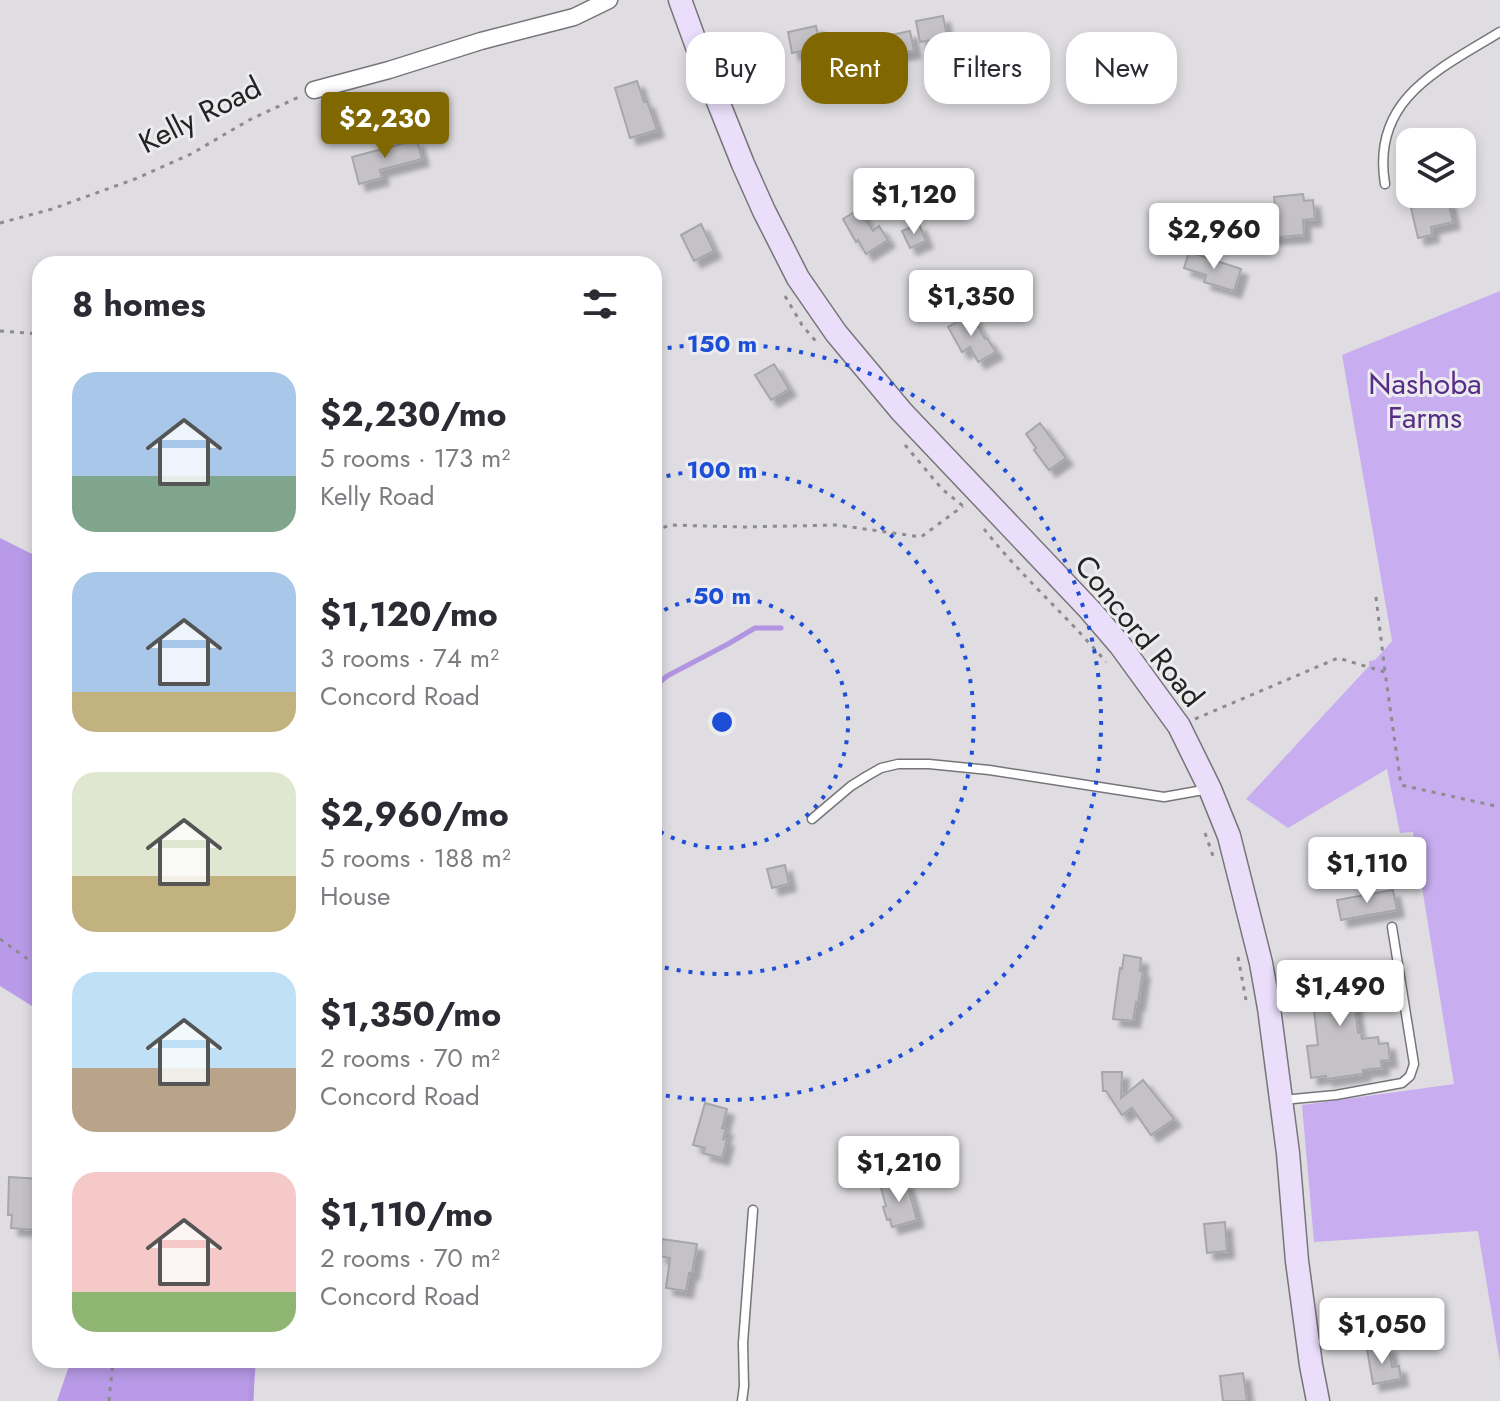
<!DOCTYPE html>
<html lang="en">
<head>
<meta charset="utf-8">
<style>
  :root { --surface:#fff; --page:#f2f2f3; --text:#2b2b33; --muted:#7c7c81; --accent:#806700 }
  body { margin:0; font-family:Jost,sans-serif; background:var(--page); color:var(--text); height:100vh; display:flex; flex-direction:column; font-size:30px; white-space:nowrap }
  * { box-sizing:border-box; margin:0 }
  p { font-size:26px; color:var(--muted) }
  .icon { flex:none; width:44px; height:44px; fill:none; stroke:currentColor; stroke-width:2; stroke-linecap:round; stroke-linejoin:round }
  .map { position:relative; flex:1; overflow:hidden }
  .drawer { position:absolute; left:32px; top:256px; width:630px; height:1112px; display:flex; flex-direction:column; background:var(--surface); border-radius:24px; box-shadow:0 4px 12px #0003 }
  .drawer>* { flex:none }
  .hud { position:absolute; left:686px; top:32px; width:694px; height:72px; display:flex; gap:16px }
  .controls { position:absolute; left:1396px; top:128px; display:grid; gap:16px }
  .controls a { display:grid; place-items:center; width:80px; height:80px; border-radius:16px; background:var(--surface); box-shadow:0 4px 12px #0003; font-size:40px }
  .price { position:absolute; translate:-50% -68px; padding:0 18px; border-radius:8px; background:#fff; color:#222; font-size:26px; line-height:52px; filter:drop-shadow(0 2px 4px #0008) }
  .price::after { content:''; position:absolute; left:50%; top:48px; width:24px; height:18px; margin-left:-12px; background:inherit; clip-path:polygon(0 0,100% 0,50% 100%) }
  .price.active { background:var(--accent); color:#fff }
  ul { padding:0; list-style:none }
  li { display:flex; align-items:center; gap:24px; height:200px; padding:0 40px }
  li span { display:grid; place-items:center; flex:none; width:224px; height:160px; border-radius:24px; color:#555 }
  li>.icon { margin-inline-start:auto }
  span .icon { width:96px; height:96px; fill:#fffc; stroke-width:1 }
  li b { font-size:34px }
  h2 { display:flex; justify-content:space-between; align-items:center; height:96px; padding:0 40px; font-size:34px }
  .tag { padding:0 28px; border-radius:24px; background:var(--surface); box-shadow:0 4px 12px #0003; font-size:28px; line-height:72px }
  .tag.active { background:var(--accent); color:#fff }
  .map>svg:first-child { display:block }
  .green { fill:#c8aef0 }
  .forest { fill:#b99ae8 }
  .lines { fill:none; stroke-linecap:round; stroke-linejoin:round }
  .stream { stroke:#b394e1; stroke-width:5 }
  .building { fill:#c4c2c6; stroke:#a7a6a9; stroke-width:2; filter:url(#shadow) }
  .service-casing { stroke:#767578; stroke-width:11 }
  .minor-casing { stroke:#767578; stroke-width:19 }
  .secondary-casing { stroke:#767578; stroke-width:25 }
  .path { stroke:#8c8b8d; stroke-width:3; stroke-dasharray:4 6; stroke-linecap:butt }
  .service { stroke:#fff; stroke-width:8 }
  .minor { stroke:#fff; stroke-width:16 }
  .secondary { stroke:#eadefa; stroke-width:22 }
  .ring { fill:none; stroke:#1d4ed8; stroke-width:4; stroke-dasharray:4 8 }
  .labels { text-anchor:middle; stroke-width:6; stroke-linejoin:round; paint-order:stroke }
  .street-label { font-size:30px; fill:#232324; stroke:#ecebee }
  .park-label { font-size:30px; fill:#582d87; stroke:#ecebee }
  .centre { fill:#1d4ed8; stroke:#ecebee; stroke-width:4 }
  .ring-label { font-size:24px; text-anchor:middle; font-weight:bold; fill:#1d4ed8; stroke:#ecebee; stroke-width:6; stroke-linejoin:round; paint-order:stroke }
</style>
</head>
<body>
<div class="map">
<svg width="1500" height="1401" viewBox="0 0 1500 1401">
  <defs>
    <filter id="shadow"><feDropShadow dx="7" dy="7" stdDeviation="2" flood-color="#0004"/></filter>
  </defs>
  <rect width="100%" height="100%" fill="#dfdde1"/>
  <path class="green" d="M 1500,291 L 1500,1363 L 1478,1231 L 1314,1242 L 1302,1105 L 1454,1084 L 1413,832 L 1400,833 L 1387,769 L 1288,828 L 1246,799 L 1369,666 L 1369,661 L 1375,660 L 1392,641 L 1342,355 Z"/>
  <path class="forest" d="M 0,538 L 40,558 L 40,1011 L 0,986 Z
    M 71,1360 L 256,1360 L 253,1401 L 57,1401 Z"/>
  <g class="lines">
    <path class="stream" d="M 654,687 L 667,676 L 728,644 L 755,628 L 781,628
      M 251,1401 L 252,1360"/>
  </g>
  <path class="building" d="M 943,16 L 947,37 L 920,42 L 916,21 Z
    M 816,26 L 818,35 L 826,33 L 827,39 L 846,35 L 851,58 L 831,62 L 827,46 L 792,53 L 788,32 Z
    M 910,31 L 914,51 L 895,54 L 891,35 Z
    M 637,81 L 644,102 L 647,101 L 657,130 L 630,138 L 615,88 Z
    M 417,140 L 422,159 L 380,170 L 382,178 L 359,184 L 352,157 Z
    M 1303,194 L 1304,201 L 1313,200 L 1315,219 L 1303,220 L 1304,235 L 1266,238 L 1264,219 L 1276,217 L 1274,197 Z
    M 1448,200 L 1453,222 L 1431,227 L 1432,235 L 1418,238 L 1411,208 Z
    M 859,209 L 873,231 L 879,226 L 888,240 L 866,254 L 858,240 L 856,242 L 843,219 Z
    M 701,224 L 714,251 L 694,261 L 681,235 Z
    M 919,224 L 926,241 L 910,248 L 902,231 Z
    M 1189,252 L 1241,269 L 1234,291 L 1204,282 L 1206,275 L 1184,268 Z
    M 971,314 L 985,339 L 987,338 L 996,352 L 978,362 L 970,347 L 962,352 L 948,327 Z
    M 774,364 L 789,389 L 771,400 L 755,375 Z
    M 1040,423 L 1066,458 L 1049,470 L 1034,450 L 1036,448 L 1026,434 Z
    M 785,865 L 789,884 L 772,888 L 767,869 Z
    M 1393,890 L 1397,910 L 1341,920 L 1337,900 Z
    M 1124,955 L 1141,958 L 1140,971 L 1143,971 L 1138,1003 L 1136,1002 L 1133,1021 L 1113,1019 L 1120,968 L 1122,969 Z
    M 1350,962 L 1358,1033 L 1361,1032 L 1362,1039 L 1378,1037 L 1379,1044 L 1388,1043 L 1390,1060 L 1381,1061 L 1382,1068 L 1363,1070 L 1363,1074 L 1326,1079 L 1326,1076 L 1311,1078 L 1307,1046 L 1318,1045 L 1310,976 L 1319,975 L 1318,966 Z
    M 1102,1072 L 1122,1072 L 1121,1098 L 1143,1080 L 1174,1119 L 1151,1135 L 1132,1108 L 1122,1115 L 1106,1091 L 1103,1091 Z
    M 705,1103 L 727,1109 L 722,1128 L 726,1129 L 723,1139 L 727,1140 L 722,1158 L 703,1153 L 705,1148 L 693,1145 Z
    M 9,1177 L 40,1179 L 40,1198 L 38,1198 L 36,1230 L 11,1228 L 12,1215 L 8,1215 Z
    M 906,1181 L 917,1220 L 892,1227 L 890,1219 L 887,1220 L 883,1207 L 886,1206 L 881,1188 Z
    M 1225,1222 L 1227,1251 L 1207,1253 L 1204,1224 Z
    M 662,1239 L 697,1244 L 692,1273 L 689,1273 L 686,1291 L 666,1288 L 670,1258 L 659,1256 Z
    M 1389,1346 L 1392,1367 L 1399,1366 L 1401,1379 L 1373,1384 L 1367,1349 Z
    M 1243,1373 L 1247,1401 L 1223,1401 L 1220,1376 Z"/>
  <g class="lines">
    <defs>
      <path id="service" d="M 1385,184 C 1371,99 1438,70 1500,32
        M 812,819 L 851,786 L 867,776 L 881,768 L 898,764 L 929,764 L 989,770 L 1164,797 L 1209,789
        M 1282,1100 L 1336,1095 L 1402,1083 L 1410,1076 L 1414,1064 L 1392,927
        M 742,1401 L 744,1386 L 743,1343 L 753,1210"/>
      <path id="minor" d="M 314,90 L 389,70 L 481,41 L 574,17 L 609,0"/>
      <path id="secondary" d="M 680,0 L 707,74 L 743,164 L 764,211 L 798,278 L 836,333 L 902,412 L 1090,610 L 1120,645 L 1179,726 L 1210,789 L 1229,836 L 1261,963 L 1269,1008 L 1288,1153 L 1297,1261 L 1311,1365 L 1318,1401"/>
    </defs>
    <use href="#service" class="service-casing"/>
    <use href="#minor" class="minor-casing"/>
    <use href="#secondary" class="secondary-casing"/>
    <path class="path" d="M 0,223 L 52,209 L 135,179 L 191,154 L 251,119 L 299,97
      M 785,296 L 802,325 L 819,345
      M 0,331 L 40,334
      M 905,445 L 942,489 L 963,506
      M 984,529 C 1021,576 1067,616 1106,662
      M 654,531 L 670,525 L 743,527 L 837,525 L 921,537 L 963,506
      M 1376,597 L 1385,672
      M 1195,719 L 1338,658 L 1385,672 L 1401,785 L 1500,807
      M 1205,833 L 1213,856
      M 0,939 L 40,968
      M 1238,957 L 1246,1000
      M 109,1401 L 113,1360"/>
    <use href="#service" class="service"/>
    <use href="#minor" class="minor"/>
    <use href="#secondary" class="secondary"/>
  </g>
  <g class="ring">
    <path d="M654 616A126 126 0 1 1 654 828"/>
    <path d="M655 479A252 252 0 1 1 655 965"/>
    <path d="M656 350A378 378 0 1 1 656 1094"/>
  </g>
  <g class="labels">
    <g class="street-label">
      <text transform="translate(200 115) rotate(-27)" y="10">Kelly Road</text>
      <text transform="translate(1139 631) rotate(51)" y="10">Concord Road</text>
    </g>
    <g class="park-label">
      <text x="1425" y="394">Nashoba<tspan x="1425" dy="34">Farms</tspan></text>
    </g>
  </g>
  <circle cx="722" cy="722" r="12" class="centre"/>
  <g class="ring-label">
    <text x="722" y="352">150 m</text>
    <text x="722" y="478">100 m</text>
    <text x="722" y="604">50 m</text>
  </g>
</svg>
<div class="controls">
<a><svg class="icon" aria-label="layers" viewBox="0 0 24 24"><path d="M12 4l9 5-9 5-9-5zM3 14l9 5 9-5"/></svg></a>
</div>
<b class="price active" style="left:385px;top:160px">$2,230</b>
<b class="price" style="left:914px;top:236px">$1,120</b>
<b class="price" style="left:1214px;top:271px">$2,960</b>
<b class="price" style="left:971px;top:338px">$1,350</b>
<b class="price" style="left:1367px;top:905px">$1,110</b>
<b class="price" style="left:1340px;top:1028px">$1,490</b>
<b class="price" style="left:899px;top:1204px">$1,210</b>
<b class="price" style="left:1382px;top:1366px">$1,050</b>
<div class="hud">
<a class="tag">Buy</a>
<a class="tag active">Rent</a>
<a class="tag">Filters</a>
<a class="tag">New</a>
</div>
<section class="drawer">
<h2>8 homes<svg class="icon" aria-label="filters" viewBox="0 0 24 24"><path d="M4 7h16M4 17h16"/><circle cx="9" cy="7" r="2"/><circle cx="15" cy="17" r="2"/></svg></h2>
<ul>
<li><span style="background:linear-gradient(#a9c7e8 65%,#7fa58c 0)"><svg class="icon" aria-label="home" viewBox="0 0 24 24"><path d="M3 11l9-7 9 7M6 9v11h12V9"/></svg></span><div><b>$2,230/mo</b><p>5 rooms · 173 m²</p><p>Kelly Road</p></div></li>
<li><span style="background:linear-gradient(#a9c7e8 75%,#c2b280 0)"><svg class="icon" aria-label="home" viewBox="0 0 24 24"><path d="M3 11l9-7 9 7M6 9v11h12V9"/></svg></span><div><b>$1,120/mo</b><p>3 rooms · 74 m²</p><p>Concord Road</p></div></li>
<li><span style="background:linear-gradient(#dfe7d0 65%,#c2b280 0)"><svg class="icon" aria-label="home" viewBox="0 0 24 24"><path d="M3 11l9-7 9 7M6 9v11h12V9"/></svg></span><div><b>$2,960/mo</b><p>5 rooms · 188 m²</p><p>House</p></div></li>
<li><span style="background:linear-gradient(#bfe0f5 60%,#b9a48a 0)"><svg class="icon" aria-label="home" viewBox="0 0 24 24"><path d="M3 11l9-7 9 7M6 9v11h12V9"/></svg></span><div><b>$1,350/mo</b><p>2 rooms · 70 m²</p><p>Concord Road</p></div></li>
<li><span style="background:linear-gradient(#f6c9c9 75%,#8fb573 0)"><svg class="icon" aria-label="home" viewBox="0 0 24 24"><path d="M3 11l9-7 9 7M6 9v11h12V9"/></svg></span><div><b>$1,110/mo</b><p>2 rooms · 70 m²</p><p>Concord Road</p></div></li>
</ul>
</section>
</div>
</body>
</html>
